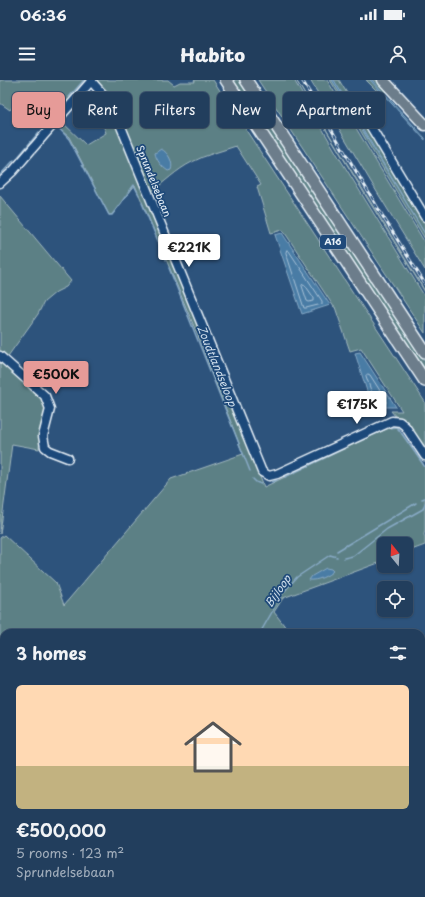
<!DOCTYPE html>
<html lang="en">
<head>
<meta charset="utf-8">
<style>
  :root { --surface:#223e5d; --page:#2a4563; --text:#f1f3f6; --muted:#a2aebc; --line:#3f5772; --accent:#e69b98 }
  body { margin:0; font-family:"Playpen Sans",sans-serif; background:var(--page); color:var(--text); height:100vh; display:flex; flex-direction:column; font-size:15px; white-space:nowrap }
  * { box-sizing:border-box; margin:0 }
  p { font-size:13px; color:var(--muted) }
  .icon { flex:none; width:22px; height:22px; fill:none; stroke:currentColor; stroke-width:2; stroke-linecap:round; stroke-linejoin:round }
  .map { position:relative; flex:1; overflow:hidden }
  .drawer { position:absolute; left:0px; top:549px; width:425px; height:268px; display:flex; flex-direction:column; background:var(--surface); border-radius:12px 12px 0 0; box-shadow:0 1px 3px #0004,0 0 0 1px var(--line) }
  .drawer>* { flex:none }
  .top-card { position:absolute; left:12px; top:12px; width:401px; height:36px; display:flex; gap:8px }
  .needle { width:26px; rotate:342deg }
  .controls { position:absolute; left:377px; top:457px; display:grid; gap:8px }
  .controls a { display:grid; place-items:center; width:36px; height:36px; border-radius:6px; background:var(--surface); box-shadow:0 1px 3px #0004,0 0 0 1px var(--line); font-size:20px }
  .price { position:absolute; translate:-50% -34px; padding:0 9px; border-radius:4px; background:#fff; color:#222; font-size:13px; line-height:26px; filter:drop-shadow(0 1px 2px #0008) }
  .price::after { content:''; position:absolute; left:50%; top:24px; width:12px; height:9px; margin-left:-6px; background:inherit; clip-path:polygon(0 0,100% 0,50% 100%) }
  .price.on { background:var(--accent); color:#111 }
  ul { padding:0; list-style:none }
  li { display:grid; align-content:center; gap:8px; height:212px; padding:0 16px }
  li+li { border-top:1px solid var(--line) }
  li span { display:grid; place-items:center; height:124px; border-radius:6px; color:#555 }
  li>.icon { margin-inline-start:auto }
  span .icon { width:72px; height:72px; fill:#fffc; stroke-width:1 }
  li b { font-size:17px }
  h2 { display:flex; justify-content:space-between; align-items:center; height:48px; padding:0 16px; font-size:17px }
  .pill { padding:0 14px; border-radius:6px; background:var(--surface); box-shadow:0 1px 3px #0004,0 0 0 1px var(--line); font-size:14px; line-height:36px }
  .pill.on { background:var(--accent); color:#111 }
  .status { display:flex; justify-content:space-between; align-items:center; height:28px; padding:0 20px; background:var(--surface); direction:ltr }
  .status svg { height:11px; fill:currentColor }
  header { display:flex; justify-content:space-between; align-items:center; height:52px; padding:0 16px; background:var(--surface); font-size:18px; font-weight:800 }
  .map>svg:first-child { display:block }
  .green { fill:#5c8085; stroke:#a2b8be }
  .water { fill:#487ba5; stroke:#88aac6 }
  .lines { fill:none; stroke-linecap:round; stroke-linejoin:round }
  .shore { stroke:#a8c2d7; stroke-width:1 }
  .stream { stroke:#88aac6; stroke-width:1.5 }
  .minor-casing { stroke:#e8f1f8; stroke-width:11 }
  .major-casing { stroke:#e8f1f8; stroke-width:13 }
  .highway-casing { stroke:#e8f1f8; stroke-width:14 }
  .minor { stroke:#1f4a7a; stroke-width:8 }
  .major { stroke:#6c7d8b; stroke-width:10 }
  .highway { stroke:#6c7d8b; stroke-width:11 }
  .rail-casing { stroke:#e8f1f8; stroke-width:3 }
  .rail { stroke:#1f4a7a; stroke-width:1.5; stroke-dasharray:4.5; stroke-linecap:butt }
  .labels { text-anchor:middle; stroke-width:3.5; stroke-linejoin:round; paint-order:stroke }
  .shield { fill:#1f4a7a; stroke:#acbfd2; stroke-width:1 }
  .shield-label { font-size:9px; font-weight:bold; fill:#e8f1f8 }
  .street-label { font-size:10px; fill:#e8f1f8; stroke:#1f4a7a }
  .water-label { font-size:11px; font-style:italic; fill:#d0dfec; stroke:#1f4a7a }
</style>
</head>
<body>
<div class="status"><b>06:36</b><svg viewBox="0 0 49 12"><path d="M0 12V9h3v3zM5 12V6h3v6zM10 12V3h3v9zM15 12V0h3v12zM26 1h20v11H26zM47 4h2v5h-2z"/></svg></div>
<header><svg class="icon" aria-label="menu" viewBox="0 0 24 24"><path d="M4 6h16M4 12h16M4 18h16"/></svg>Habito<svg class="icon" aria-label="person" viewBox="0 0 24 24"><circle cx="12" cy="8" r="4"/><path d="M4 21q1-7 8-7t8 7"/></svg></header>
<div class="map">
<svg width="425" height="817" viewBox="0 0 425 817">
  <rect width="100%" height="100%" fill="#2d537c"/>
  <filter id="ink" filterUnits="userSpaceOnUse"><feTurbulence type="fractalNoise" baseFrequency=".025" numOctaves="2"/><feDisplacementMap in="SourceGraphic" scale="8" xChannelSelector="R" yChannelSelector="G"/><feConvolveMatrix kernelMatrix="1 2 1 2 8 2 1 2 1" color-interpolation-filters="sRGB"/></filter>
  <g filter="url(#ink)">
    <path class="green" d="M 0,0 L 87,0 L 45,47 L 16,22 L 10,30 L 0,23 Z
      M 95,0 L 168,0 L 174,5 L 180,2 L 195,2 L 194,0 L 213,0 L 425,322 L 425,372 L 391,331 L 402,331 L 361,268 L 350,271 L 335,227 L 334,227 L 283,150 L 271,153 L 257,107 L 261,105 L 236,66 C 222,71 205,75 192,82 C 176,90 165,102 151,112 Z
      M 233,0 L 239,0 L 425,282 L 425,292 Z
      M 258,0 L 294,0 L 337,74 L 425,217 L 425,253 Z
      M 296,0 L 425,211 L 425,212 L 367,118 Z
      M 310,0 L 327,0 L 425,163 L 425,190 L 377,112 Z
      M 330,0 L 339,0 L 425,142 L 425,159 Z
      M 366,0 L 381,0 L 388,8 L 382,16 Z
      M 61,41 L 86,65 L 106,53 L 103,45 L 115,41 L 153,130 L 264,407 L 382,351 L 392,347 L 397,347 L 425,387 L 425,449 L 424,455 L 425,457 L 425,465 L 406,472 L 406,464 L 384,464 L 384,481 L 283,518 L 274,532 L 290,553 L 4,553 L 4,813 L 20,813 L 17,817 L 0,817 L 0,458 L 4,455 L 56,503 L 64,525 L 171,399 L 243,374 L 198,256 L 135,105 L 113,134 L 109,135 L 69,57 L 56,46 Z
      M 0,116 L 71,201 L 66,207 L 56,212 L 44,222 L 38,234 L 6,279 L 0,274 Z
      M 0,280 L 43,319 C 51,335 39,353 39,369 L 12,364 L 0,454 Z
      M 361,813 L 410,813 L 417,817 L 359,817 Z"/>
    <path class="water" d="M 332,0 L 334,0 L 425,154 Z
      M 370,0 L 372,0 L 425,58 L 425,60 Z
      M 161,69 C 168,72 174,83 171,90 L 168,91 C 162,87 156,80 155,73 Z
      M 282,153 L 330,225 L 302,234 L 275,155 Z
      M 360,272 L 396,327 L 372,327 L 355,273 Z
      M 326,488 L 331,489 L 333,491 C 328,496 317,501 309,500 L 312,496 Z"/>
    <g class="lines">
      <path class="shore" d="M 287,170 L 289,171 L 322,221 L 322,224 L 306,228 L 304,228 L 286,173 Z
        M 303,204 L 305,205 L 314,218 L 314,221 L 309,222 L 307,221 L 302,206 Z
        M 368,294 L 370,295 L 386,320 L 386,323 L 375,322 L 366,296 Z"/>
      <path class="stream" d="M 69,17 L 84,0
        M 61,26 L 66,20
        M 49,39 L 55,33
        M 57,46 L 69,59 L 109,135 L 112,135 L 134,105 L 139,115
        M 42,47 L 45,44
        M 18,77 L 39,52
        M 0,95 L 14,80
        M 142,123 L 166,180
        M 169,188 L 250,391
        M 358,362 L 388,348 L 396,347 L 400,351 L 425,387
        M 285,397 L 351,365
        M 253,399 L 256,402 L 261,404
        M 272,402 L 277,400
        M 422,419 L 425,418
        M 337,471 L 416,423
        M 344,478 L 353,476 L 387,449 L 423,429 L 425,423
        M 260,553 L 283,513 L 297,497 L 330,475 L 337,477
        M 18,817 L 22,813"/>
      <defs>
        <path id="minor" d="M 91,1 L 108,20 L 113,27 L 262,392 L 269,396 L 277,394 L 392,341 L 400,342 L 405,346 L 425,376
          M 359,27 L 425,137
          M 0,103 L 13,91 L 92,0
          M 0,276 L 45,316 L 50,329 L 43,356 L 45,367 L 50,371 L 68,378
          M 419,813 L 425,816"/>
        <path id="major" d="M 383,0 L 425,45"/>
        <path id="highway" d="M 226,0 L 425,301
          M 246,0 L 425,272"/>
      </defs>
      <use href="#minor" class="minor-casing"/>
      <use href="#major" class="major-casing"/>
      <use href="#highway" class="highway-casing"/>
      <use href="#minor" class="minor"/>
      <use href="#major" class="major"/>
      <use href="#highway" class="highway"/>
      <defs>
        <path id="rail" d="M 302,0 L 382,135 L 425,204"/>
      </defs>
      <use href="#rail" class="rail-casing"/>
      <use href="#rail" class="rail"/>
    </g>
  </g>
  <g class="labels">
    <rect class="shield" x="320" y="155" width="26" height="14" rx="3"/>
    <g class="shield-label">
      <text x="333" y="165">A16</text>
    </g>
    <g class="street-label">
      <text transform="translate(154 101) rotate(68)" y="4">Sprundelsebaan</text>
    </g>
    <g class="water-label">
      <text transform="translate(217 286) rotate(68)" y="4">Zoudtlandseloop</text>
      <text transform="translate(278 511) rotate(-55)" y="4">Bijloop</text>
    </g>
  </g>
</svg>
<div class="controls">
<a><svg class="needle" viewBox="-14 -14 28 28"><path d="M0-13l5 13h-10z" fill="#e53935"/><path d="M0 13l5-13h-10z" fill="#a2aebc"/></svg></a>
<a><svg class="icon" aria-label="locate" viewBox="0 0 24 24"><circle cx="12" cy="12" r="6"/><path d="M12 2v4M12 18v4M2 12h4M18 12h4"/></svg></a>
</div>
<b class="price" style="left:189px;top:188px">€221K</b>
<b class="price on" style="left:56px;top:315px">€500K</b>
<b class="price" style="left:357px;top:345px">€175K</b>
<div class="top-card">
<a class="pill on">Buy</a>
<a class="pill">Rent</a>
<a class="pill">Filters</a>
<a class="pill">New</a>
<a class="pill">Apartment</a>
</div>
<section class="drawer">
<h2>3 homes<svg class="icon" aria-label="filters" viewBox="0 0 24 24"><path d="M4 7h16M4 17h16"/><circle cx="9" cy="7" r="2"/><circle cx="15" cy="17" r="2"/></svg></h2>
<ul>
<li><span style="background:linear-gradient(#ffd9b3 65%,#c2b280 0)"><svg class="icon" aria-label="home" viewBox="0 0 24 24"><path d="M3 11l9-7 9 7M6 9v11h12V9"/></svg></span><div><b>€500,000</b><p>5 rooms · 123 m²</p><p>Sprundelsebaan</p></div></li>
</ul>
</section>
</div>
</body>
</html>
